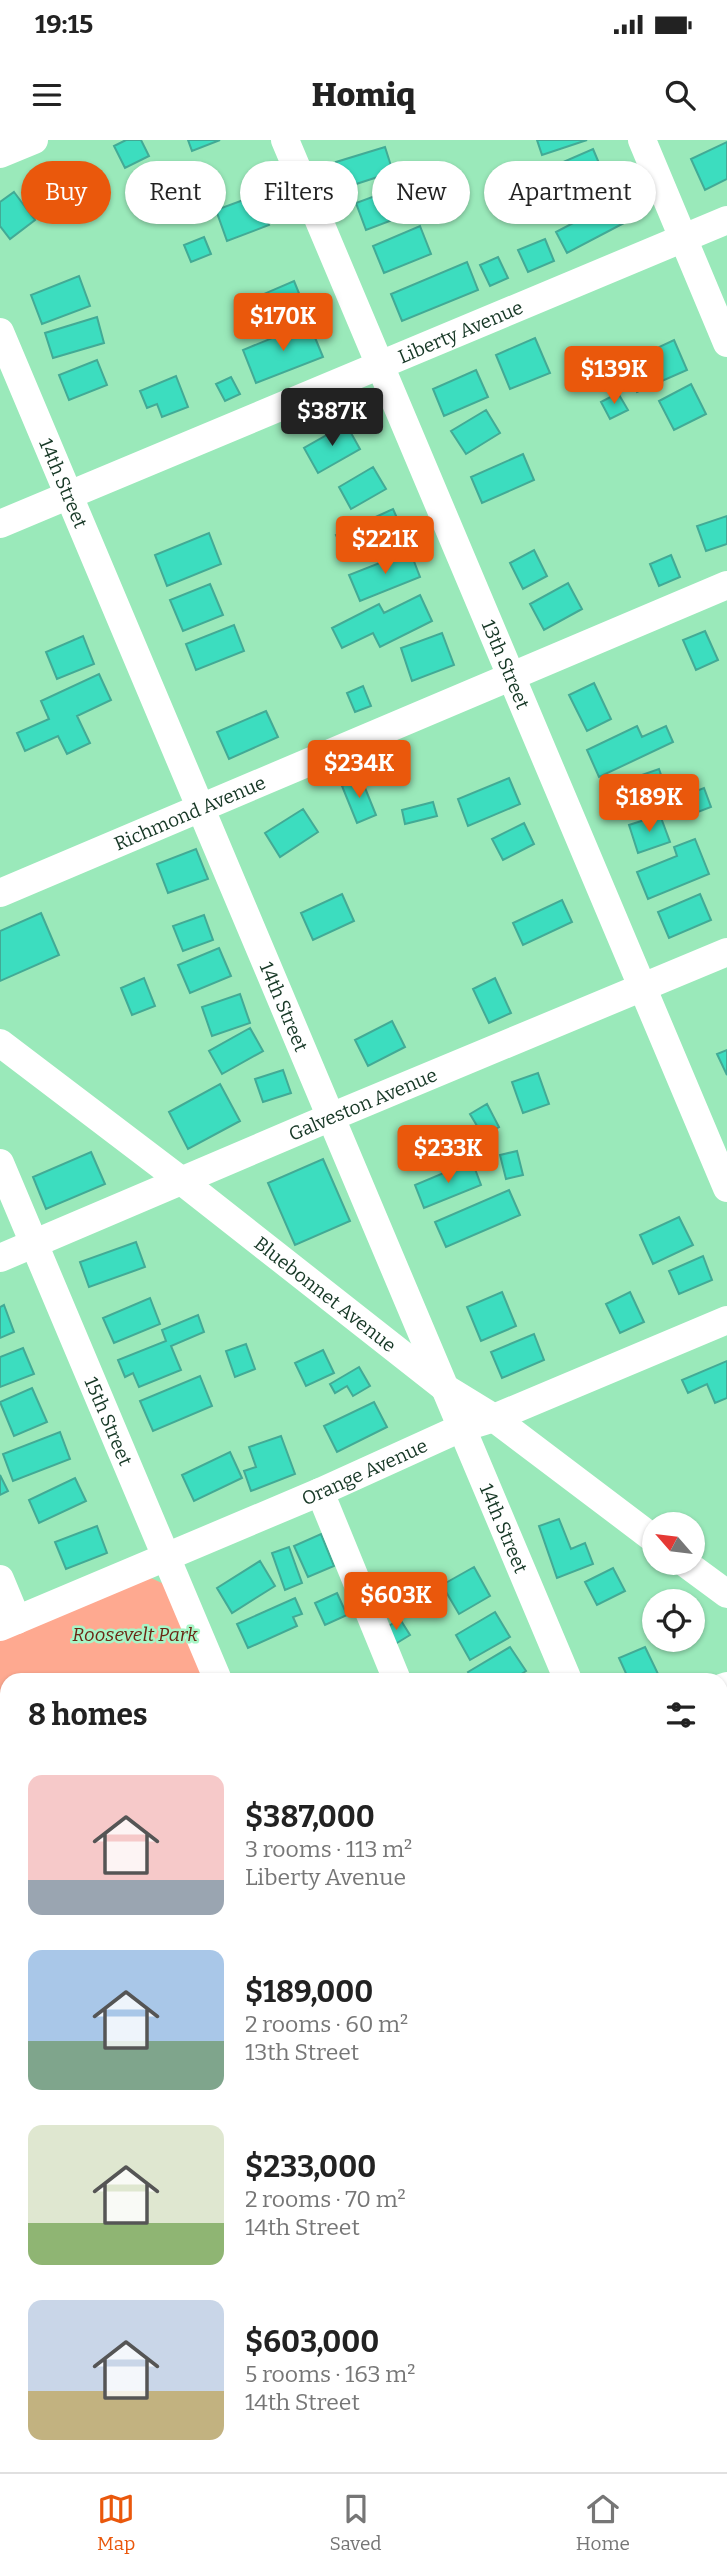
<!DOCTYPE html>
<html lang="en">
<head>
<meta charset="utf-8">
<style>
  :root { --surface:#fff; --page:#f2f2f2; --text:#222; --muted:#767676; --line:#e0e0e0; --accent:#ea580c }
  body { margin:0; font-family:Bitter,serif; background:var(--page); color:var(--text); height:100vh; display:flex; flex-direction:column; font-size:26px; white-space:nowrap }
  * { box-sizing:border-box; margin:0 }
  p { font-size:23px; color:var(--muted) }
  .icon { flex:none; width:38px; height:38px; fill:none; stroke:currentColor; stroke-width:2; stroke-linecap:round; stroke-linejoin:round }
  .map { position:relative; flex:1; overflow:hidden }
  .panel { position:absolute; left:0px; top:1533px; width:728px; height:800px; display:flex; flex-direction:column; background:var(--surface); border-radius:21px 21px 0 0; box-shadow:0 2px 5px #0004 }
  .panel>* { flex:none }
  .guide { position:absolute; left:21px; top:21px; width:686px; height:63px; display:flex; gap:14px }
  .needle { width:46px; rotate:298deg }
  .fabs { position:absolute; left:642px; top:1372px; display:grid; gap:14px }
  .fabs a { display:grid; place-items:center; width:63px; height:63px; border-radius:50%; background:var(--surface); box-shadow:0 2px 5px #0004; font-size:35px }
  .price { position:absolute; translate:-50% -60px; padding:0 16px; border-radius:7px; background:var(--accent); color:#fff; font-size:23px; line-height:46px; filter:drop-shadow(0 2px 4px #0008) }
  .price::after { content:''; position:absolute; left:50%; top:42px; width:21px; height:16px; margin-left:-10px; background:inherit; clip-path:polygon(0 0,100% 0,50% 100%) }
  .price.selected { background:#222; color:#fff }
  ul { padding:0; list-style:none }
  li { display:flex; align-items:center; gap:21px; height:175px; padding:0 28px }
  li span { display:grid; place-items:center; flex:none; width:196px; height:140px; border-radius:14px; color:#555 }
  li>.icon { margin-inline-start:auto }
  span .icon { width:84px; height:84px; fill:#fffc; stroke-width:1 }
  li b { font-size:30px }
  h2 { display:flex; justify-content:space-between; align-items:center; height:84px; padding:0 28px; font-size:30px }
  .pill { padding:0 24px; border-radius:32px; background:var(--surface); box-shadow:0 2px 5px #0004; font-size:24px; line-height:63px }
  .pill.selected { background:var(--accent); color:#fff }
  .status { display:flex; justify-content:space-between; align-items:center; height:49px; padding:0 35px; background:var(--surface); direction:ltr }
  .status svg { height:19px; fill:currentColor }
  header { display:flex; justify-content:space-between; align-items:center; height:91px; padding:0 28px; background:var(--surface); font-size:32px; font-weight:800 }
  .tab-bar { display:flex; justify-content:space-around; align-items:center; height:98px; border-top:2px solid var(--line); background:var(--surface); font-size:19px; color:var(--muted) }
  .tab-bar a { display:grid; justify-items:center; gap:4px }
  .tab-bar .selected { color:var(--accent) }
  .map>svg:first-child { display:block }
  .green { fill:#fea990 }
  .building { fill:#3cddbf; stroke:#42aa95; stroke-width:2 }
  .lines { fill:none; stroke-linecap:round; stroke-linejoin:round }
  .minor { stroke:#fff; stroke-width:28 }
  .major { stroke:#bfc5f7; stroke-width:37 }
  .labels { text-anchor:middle; stroke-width:5; stroke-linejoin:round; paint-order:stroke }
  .street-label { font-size:19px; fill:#163725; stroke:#a7f6c7 }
  .park-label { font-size:19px; font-style:italic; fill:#6a2814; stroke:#a7f6c7 }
</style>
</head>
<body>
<div class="status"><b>19:15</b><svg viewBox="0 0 49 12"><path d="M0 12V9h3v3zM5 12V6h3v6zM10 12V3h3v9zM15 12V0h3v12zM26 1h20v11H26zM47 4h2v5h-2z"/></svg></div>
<header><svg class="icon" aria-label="menu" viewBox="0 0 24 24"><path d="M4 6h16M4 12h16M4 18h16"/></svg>Homiq<svg class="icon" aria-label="search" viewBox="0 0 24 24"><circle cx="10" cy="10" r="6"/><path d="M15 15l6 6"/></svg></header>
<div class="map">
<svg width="727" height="2332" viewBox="0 0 727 2332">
  <rect width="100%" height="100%" fill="#9ae9ba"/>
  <path class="green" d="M 151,1438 L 164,1444 L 205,1540 L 7,1540 L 7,1826 L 0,1816 L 0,1500 Z"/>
  <path class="building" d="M 126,0 L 141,0 L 149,16 L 125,28 L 114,6 Z
    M 188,0 L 220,0 L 192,11 Z
    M 537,0 L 587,0 L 542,15 Z
    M 727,2 L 727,39 L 705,50 L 691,19 Z
    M 385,7 L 393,32 L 344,48 L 336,22 Z
    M 593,9 L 604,35 L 565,52 L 554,26 Z
    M 402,46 L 411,73 L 366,90 L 356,63 Z
    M 14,52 L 35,80 L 10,99 L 0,86 L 0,62 Z
    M 257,55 L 269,85 L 227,101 L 216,70 Z
    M 613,62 L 624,83 L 567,113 L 556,92 Z
    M 420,86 L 431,114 L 384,133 L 373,106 Z
    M 204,97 L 211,114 L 191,122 L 184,105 Z
    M 545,99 L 554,121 L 528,132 L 518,110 Z
    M 498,117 L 508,138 L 490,146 L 480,125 Z
    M 467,122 L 478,150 L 402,181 L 391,154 Z
    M 79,136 L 90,166 L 42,184 L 31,155 Z
    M 294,141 L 305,168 L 262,186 L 250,160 Z
    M 97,177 L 104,203 L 53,218 L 45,193 Z
    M 309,183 L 323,217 L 256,243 L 243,210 Z
    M 535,198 L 550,233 L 510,249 L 496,215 Z
    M 674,200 L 687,230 L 637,252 L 625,223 Z
    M 97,220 L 107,245 L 69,260 L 59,235 Z
    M 476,230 L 488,257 L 444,276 L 433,249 Z
    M 176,236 L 188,267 L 162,277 L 157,264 L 147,268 L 140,251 Z
    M 231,237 L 240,254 L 225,261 L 216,244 Z
    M 691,244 L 706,274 L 674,290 L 659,261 Z
    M 618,253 L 628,270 L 610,279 L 601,262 Z
    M 486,270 L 500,293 L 466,314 L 451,291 Z
    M 346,284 L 360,309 L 318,333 L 304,308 Z
    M 523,314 L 534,340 L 482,363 L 471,337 Z
    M 373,327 L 386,349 L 351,369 L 339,347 Z
    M 393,369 L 404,394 L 347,419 L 336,395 Z
    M 727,376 L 727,404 L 706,411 L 697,386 Z
    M 209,393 L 221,424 L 167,446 L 155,415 Z
    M 534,410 L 547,436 L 523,449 L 510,423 Z
    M 410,411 L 420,437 L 360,461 L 349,435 Z
    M 671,415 L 680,437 L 659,446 L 650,424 Z
    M 568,443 L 582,469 L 544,490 L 530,464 Z
    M 210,444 L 223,475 L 183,491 L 170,460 Z
    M 420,455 L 432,481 L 380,507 L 373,493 L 342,508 L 332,488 L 379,464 L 384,473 Z
    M 234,485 L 244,511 L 196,530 L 186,504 Z
    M 705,491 L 718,520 L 696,530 L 683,500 Z
    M 442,493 L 454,525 L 412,541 L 401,508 Z
    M 83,496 L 94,524 L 57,539 L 46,512 Z
    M 99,534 L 111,560 L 77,576 L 90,603 L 67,614 L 58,596 L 25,611 L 17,593 L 49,579 L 41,561 Z
    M 594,543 L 611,579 L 587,591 L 569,555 Z
    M 363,546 L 371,566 L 355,572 L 347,553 Z
    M 266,571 L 278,597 L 229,619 L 217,592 Z
    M 637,586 L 642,597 L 666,586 L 673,602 L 599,637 L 587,610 Z
    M 659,629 L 668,655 L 613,675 L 604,648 Z
    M 361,638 L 376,675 L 357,683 L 342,646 Z
    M 509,638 L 520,664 L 468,686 L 458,659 Z
    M 704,648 L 711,667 L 690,675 L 683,656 Z
    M 433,662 L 437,676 L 405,684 L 402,670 Z
    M 303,669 L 318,692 L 280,717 L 265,693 Z
    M 660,675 L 670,702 L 638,713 L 629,685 Z
    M 524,683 L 534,704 L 503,720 L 492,699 Z
    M 695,699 L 709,734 L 648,759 L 637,732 L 677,716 L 674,707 Z
    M 196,709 L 208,739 L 168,753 L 157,724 Z
    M 342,754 L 354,781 L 313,800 L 301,773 Z
    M 700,754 L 711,780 L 669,798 L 658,772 Z
    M 562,760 L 572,782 L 523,805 L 513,783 Z
    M 41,773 L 59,815 L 0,841 L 0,791 Z
    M 204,775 L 213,800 L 183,811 L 173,786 Z
    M 219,808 L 231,836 L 190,853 L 178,825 Z
    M 144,838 L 155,866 L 132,875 L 121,848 Z
    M 495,838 L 511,873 L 489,883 L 473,849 Z
    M 240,854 L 250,883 L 212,896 L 202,867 Z
    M 392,881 L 405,907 L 368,926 L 355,900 Z
    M 250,888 L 263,911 L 222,934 L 209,911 Z
    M 727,910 L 727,935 L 717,914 Z
    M 283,930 L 291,953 L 263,962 L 255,939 Z
    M 538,933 L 549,964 L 523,973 L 512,942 Z
    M 220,944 L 240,981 L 188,1009 L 169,972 Z
    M 487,964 L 499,987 L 483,996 L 470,974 Z
    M 517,1011 L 523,1035 L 506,1039 L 500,1015 Z
    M 91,1012 L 105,1044 L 46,1069 L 33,1037 Z
    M 323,1019 L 350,1081 L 295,1105 L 268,1043 Z
    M 472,1021 L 481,1045 L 424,1068 L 415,1045 Z
    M 509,1050 L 520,1075 L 446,1107 L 435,1082 Z
    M 679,1077 L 693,1105 L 653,1124 L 640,1095 Z
    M 136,1102 L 145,1127 L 89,1147 L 80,1122 Z
    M 703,1116 L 712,1140 L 679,1154 L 669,1131 Z
    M 502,1152 L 516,1186 L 481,1201 L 467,1167 Z
    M 630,1152 L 644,1182 L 620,1193 L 606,1164 Z
    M 150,1158 L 160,1184 L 114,1203 L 103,1178 Z
    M 4,1165 L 14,1192 L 0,1198 L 0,1167 Z
    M 198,1175 L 204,1192 L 171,1206 L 181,1230 L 139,1247 L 133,1233 L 125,1237 L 118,1220 L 166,1201 L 162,1190 Z
    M 534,1194 L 544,1220 L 502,1238 L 491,1212 Z
    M 246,1204 L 255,1229 L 235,1237 L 226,1211 Z
    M 23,1208 L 34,1234 L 0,1247 L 0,1217 Z
    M 323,1210 L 334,1233 L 306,1246 L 295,1223 Z
    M 727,1221 L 727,1258 L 715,1263 L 707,1244 L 688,1253 L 682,1240 Z
    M 359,1227 L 370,1246 L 353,1256 L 347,1246 L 335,1253 L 330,1244 Z
    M 200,1236 L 212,1266 L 153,1291 L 140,1261 Z
    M 32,1248 L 47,1282 L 14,1296 L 0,1262 Z
    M 374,1262 L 387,1287 L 337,1312 L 324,1286 Z
    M 60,1292 L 70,1319 L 13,1341 L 3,1314 Z
    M 281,1296 L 295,1334 L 251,1351 L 244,1331 L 256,1327 L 249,1307 Z
    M 230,1312 L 242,1338 L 194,1361 L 182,1335 Z
    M 0,1335 L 8,1351 L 0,1355 Z
    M 75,1338 L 86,1361 L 39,1383 L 29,1360 Z
    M 559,1379 L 571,1409 L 585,1403 L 593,1424 L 557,1438 L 539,1386 Z
    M 97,1386 L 107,1413 L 66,1429 L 55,1402 Z
    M 321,1394 L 334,1426 L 308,1437 L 294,1406 Z
    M 289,1407 L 302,1443 L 285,1450 L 272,1413 Z
    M 260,1421 L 275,1446 L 232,1473 L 217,1448 Z
    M 474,1427 L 490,1456 L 459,1474 L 442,1445 Z
    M 613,1428 L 625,1451 L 597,1465 L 585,1442 Z
    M 337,1453 L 347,1475 L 325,1485 L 315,1463 Z
    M 295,1458 L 302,1474 L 293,1477 L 297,1486 L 248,1508 L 237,1484 Z
    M 495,1472 L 510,1497 L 470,1520 L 456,1495 Z
    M 400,1479 L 410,1495 L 392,1506 L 382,1490 Z
    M 510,1507 L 526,1531 L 512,1540 L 473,1540 L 468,1532 Z
    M 645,1507 L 659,1536 L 650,1540 L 629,1540 L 619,1518 Z
    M 727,2012 L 727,2042 L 721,2045 L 721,2015 Z
    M 7,2043 L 7,2078 L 0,2081 L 0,2046 Z
    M 727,2061 L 727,2093 L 721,2096 L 721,2064 Z
    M 727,2114 L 727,2146 L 721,2149 L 721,2118 Z
    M 721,2209 L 723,2209 L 727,2218 L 727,2240 L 721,2243 Z
    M 36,2326 L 84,2326 L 71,2332 L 39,2332 Z
    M 455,2326 L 501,2326 L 503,2330 L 451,2332 L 450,2329 Z"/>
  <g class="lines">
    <g class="minor">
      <path id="s1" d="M 285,0 L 727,1048"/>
      <path d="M 642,0 L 727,203"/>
      <path d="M 0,14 L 34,0"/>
      <path id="s2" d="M 0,192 L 568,1540"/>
      <path id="s3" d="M 0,384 L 727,80"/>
      <path id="s4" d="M 0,753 L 727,445"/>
      <path id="s5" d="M 0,903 L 183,1042 L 445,1248 L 494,1278 L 654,1399"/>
      <path id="s6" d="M 0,1023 L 218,1540"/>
      <path id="s7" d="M 0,1118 L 331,977 L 727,812"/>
      <path d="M 320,1352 L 397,1540"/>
      <path d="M 685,1423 L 727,1454"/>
      <path d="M 0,1439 L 17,1480"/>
      <path id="s8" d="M 0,1487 L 320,1352 L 461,1288 L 494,1278 L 727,1180"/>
      <path d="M 721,1548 L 727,1546"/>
      <path d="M 721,1904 L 727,1919"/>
      <path d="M 0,2221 L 7,2218"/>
      <path d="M 721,2284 L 727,2281"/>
      <path d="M 0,2296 L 7,2313"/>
      <path d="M 371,2326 L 374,2332"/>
      <path d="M 550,2326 L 553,2332"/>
      <path d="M 720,2326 L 723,2332"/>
      <path d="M 608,2332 L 622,2326"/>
    </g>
    <path class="major" d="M 0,1866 L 7,1882
      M 194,2326 L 197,2332"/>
  </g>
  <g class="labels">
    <g class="street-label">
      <text dy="7" stroke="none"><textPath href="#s3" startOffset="499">Liberty Avenue</textPath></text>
      <text dy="7" stroke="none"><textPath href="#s2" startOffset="164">14th Street</textPath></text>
      <text dy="7" stroke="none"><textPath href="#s1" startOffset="569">13th Street</textPath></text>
      <text dy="7" stroke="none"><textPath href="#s4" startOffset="206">Richmond Avenue</textPath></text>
      <text dy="7" stroke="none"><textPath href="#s2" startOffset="732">14th Street</textPath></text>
      <text dy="7" stroke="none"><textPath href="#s7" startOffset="394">Galveston Avenue</textPath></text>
      <text dy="7" stroke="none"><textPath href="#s5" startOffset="411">Bluebonnet Avenue</textPath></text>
      <text dy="7" stroke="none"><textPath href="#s6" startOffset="280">15th Street</textPath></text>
      <text dy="7" stroke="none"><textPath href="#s8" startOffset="396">Orange Avenue</textPath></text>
      <text dy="7" stroke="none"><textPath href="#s2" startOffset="1298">14th Street</textPath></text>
    </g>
    <g class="park-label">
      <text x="135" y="1501">Roosevelt Park</text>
    </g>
  </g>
</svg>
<div class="fabs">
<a><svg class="needle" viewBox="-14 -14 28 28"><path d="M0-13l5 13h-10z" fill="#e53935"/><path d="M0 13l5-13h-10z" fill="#767676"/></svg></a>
<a><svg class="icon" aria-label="locate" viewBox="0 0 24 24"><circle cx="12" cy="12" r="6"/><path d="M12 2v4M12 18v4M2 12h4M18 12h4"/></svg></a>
</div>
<b class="price" style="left:283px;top:213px">$170K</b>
<b class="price" style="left:614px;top:266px">$139K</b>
<b class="price selected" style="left:332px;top:308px">$387K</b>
<b class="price" style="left:385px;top:436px">$221K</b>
<b class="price" style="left:359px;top:660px">$234K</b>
<b class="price" style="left:649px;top:694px">$189K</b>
<b class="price" style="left:448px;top:1045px">$233K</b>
<b class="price" style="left:396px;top:1492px">$603K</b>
<div class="guide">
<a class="pill selected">Buy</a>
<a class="pill">Rent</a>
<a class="pill">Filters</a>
<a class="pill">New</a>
<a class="pill">Apartment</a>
</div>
<section class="panel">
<h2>8 homes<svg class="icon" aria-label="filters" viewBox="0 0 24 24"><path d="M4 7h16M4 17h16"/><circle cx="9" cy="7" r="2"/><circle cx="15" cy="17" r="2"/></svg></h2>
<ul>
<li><span style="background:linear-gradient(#f6c9c9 75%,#9aa5b1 0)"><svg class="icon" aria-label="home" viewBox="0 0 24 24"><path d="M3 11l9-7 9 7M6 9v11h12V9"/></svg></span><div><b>$387,000</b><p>3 rooms · 113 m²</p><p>Liberty Avenue</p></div></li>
<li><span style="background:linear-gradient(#a9c7e8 65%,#7fa58c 0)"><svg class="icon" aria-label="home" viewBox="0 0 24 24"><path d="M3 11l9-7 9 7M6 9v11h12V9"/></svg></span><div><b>$189,000</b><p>2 rooms · 60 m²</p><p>13th Street</p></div></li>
<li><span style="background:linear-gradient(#dfe7d0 70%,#8fb573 0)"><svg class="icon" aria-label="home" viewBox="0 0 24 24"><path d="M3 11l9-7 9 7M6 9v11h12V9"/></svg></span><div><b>$233,000</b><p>2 rooms · 70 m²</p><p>14th Street</p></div></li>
<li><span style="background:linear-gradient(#c9d6e8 65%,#c2b280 0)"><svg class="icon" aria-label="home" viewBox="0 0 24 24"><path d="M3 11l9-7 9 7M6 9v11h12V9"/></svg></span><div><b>$603,000</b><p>5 rooms · 163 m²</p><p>14th Street</p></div></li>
</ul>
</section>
</div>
<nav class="tab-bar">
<a class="selected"><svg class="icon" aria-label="map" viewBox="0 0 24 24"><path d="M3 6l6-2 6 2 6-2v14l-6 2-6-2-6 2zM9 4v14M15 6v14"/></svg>Map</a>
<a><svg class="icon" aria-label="saved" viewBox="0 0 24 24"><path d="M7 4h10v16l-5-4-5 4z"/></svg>Saved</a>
<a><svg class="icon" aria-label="home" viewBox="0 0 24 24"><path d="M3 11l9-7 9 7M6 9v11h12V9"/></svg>Home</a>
</nav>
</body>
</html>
